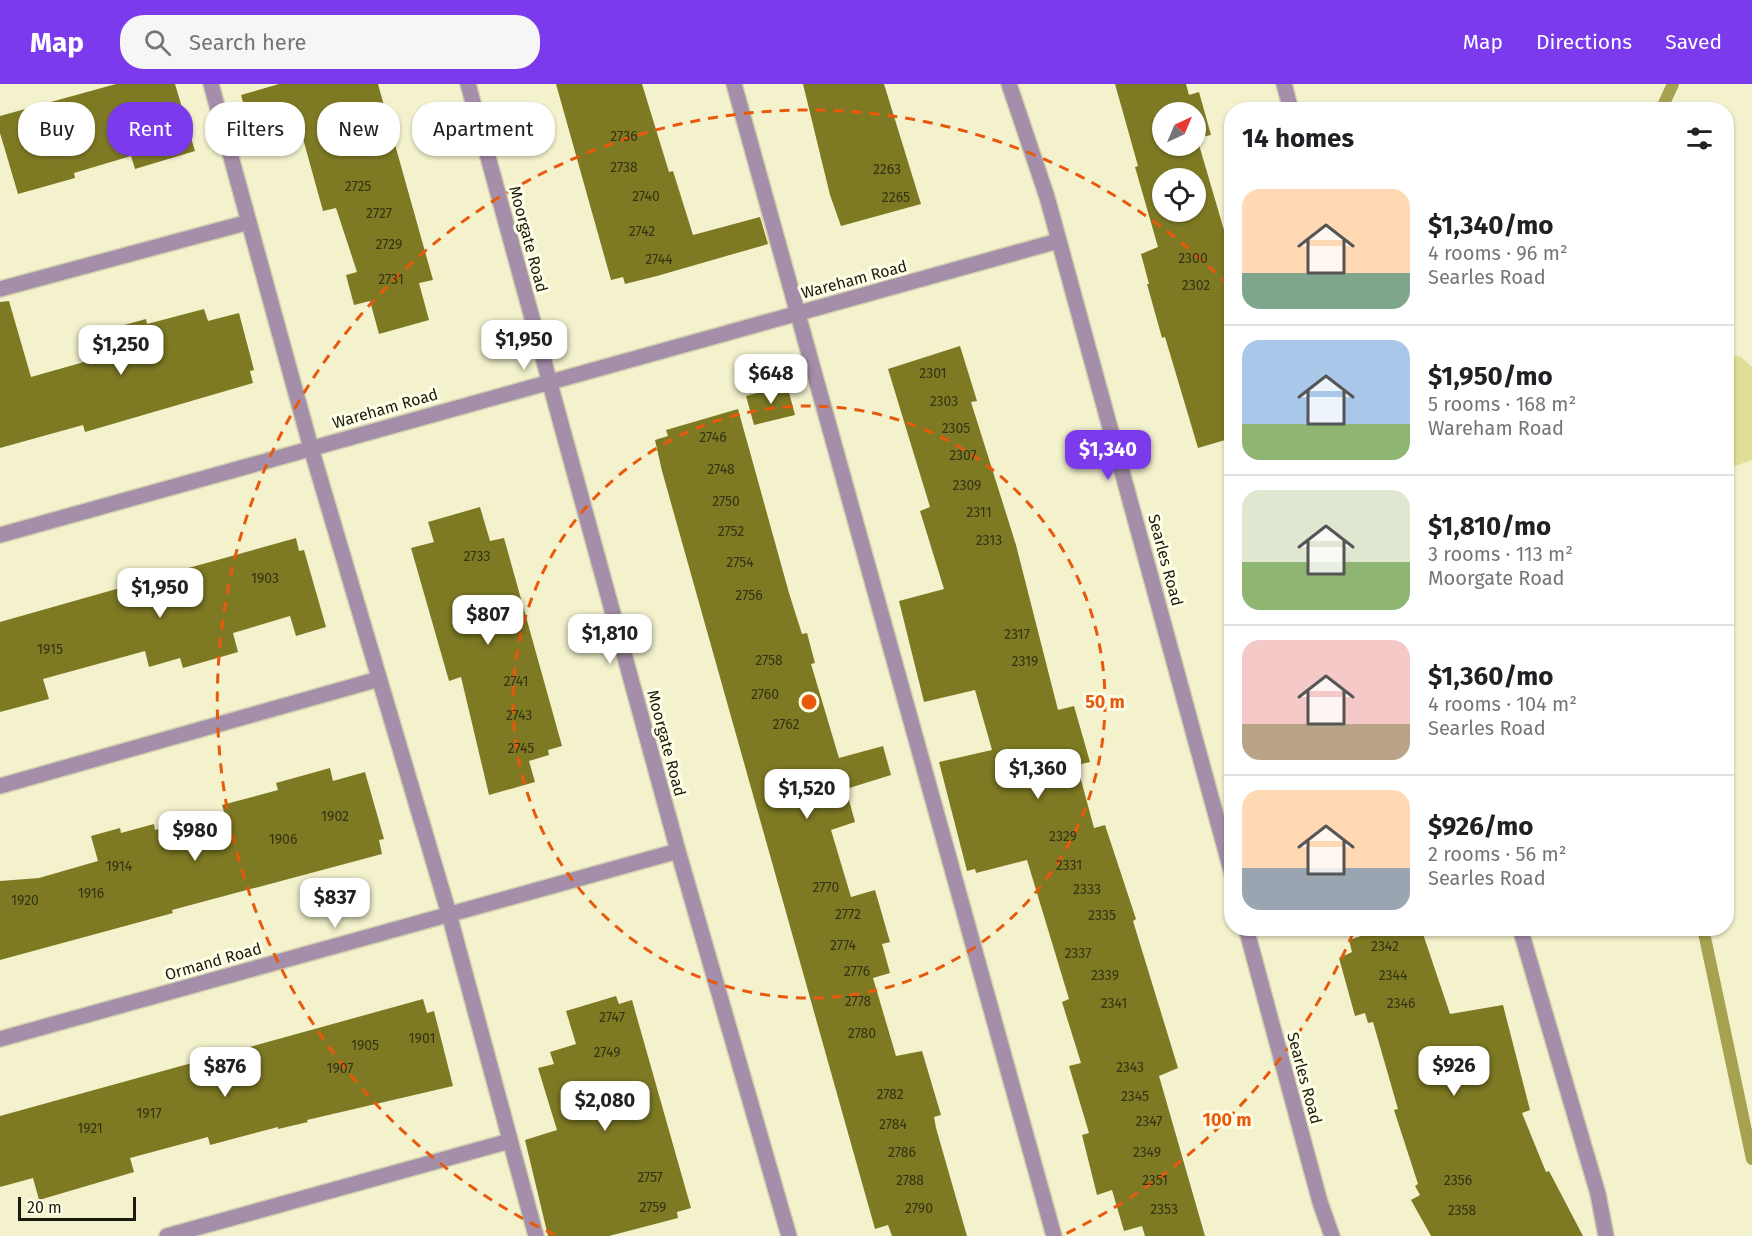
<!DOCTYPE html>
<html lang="en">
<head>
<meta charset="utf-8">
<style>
  :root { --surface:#fff; --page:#f6f6f6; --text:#202124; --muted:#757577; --line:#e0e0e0; --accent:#7c3aed }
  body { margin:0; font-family:"Fira Sans",sans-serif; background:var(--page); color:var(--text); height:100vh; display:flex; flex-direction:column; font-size:22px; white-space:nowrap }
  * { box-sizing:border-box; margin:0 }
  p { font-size:20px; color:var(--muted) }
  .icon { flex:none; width:33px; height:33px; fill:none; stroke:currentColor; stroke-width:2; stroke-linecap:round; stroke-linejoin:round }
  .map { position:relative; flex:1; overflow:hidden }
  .details { position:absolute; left:1224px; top:18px; width:510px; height:834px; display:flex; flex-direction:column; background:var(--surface); border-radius:24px; box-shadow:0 2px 4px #0004 }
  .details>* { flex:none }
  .guide { position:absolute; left:18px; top:18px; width:570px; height:54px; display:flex; gap:12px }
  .needle { width:39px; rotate:44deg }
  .controls { position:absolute; left:1152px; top:18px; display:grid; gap:12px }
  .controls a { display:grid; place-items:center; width:54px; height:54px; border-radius:50%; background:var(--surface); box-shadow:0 2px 4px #0004; font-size:30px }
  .scale { position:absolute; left:18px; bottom:15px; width:118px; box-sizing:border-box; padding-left:6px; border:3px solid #1c1c0e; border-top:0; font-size:16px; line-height:21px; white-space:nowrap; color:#1c1c0e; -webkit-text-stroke:4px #ffffe9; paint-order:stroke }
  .price { position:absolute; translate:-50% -51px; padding:0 14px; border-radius:12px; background:#fff; color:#222; font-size:20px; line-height:39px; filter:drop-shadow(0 2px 3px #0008) }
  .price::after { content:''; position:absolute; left:50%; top:36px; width:18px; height:14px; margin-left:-9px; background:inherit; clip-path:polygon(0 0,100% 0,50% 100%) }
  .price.current { background:var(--accent); color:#fff }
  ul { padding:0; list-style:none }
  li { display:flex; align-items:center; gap:18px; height:150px; padding:0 18px }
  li+li { border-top:2px solid var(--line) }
  li span { display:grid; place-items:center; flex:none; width:168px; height:120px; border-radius:18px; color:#555 }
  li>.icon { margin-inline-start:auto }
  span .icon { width:72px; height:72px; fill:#fffc; stroke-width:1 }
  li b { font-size:26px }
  h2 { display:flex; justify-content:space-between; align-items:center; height:72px; padding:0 18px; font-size:26px }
  .chip { padding:0 21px; border-radius:24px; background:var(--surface); box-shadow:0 2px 4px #0004; font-size:21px; line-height:54px }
  .chip.current { background:var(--accent); color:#fff }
  header { display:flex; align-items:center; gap:36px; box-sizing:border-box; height:84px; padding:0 30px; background:var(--accent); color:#fff }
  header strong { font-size:28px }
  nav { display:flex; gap:33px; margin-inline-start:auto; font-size:21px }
  .search { width:420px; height:54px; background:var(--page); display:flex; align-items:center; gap:15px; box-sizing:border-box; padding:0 21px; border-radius:24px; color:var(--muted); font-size:22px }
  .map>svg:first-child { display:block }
  .green { fill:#e1df97 }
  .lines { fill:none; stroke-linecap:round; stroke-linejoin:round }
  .stream { stroke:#a6a24f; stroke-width:12 }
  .building { fill:#7e7a24; fill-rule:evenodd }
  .service-casing { stroke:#d1d0ae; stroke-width:18 }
  .minor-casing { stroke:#d1d0ae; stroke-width:18 }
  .service { stroke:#a58ea9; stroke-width:15 }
  .minor { stroke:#a58ea9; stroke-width:15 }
  .ring { fill:none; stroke:#e8590c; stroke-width:3; stroke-dasharray:10 8 }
  .labels { text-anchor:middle; stroke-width:6; stroke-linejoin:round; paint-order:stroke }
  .number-label { font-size:14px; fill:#343414 }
  .street-label { font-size:16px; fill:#1c1c0e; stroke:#ffffe9 }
  .centre { fill:#e8590c; stroke:#ffffe9; stroke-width:3 }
  .ring-label { font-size:18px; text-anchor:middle; font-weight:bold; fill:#e8590c; stroke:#ffffe9; stroke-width:6; stroke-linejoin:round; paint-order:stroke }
</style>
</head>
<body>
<header>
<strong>Map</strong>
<div class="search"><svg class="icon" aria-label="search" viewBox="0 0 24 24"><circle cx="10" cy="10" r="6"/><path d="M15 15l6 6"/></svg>Search here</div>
<nav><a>Map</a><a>Directions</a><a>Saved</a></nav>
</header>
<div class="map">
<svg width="1752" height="1152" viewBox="0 0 1752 1152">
  <rect width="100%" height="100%" fill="#f3f2cd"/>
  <path class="green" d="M 1727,270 L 1741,273 L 1752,283 L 1752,376 L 1727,385 Z"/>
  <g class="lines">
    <path class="stream" d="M 1661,26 L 1673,0
      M 1703,844 L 1752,1075"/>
  </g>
  <path class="building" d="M 116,0 L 175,0 L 195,67 L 135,85 L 131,72 L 74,89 L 75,94 L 18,110 L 0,49 L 0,32 Z
    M 279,0 L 378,0 L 433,196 L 419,199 L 429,236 L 379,250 L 370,217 L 354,221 L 346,191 L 357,188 L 336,124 L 323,127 L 297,33 L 251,47 L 241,11 Z
    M 556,0 L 642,0 L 669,88 L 673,87 L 693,151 L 760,133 L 768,160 L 657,192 L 625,200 L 623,193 L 611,196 Z
    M 803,0 L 884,0 L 921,120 L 841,142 L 830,111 Z
    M 1115,0 L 1186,0 L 1189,11 L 1199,8 L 1211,51 L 1197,54 L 1224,146 L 1232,144 L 1232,354 L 1198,364 L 1165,253 L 1162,254 L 1147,200 L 1149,200 L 1141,170 L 1158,163 L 1135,83 L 1138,82 ZM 1162,28 L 1196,28 L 1196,62 L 1162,62 ZM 1162,94 L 1196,94 L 1196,128 L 1162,128 Z
    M 9,217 L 31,293 L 123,267 L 117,243 L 146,235 L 147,240 L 204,225 L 208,237 L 239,229 L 254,286 L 250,287 L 253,299 L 85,348 L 83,341 L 0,364 L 0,218 Z
    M 960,262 L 977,317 L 971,318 L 1016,461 L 1058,626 L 1074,622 L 1090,678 L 1077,681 L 1094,744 L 1105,741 L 1136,835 L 1133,837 L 1178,984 L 1159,992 L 1205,1152 L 1145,1152 L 1142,1142 L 1124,1147 L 1112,1106 L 1097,1111 L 1082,1051 L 1089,1049 L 1069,982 L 1081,979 L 1062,918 L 1069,915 L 1027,776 L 976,789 L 975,785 L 967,787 L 939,678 L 992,666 L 975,606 L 924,618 L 899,517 L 944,505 L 920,427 L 930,423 L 888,285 Z
    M 787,301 L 795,331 L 754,341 L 746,312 Z
    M 738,325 L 789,509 L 802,550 L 807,549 L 815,579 L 811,580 L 839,674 L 883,662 L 891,691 L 846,705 L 855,738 L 831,746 L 851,813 L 875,806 L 890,858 L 882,860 L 890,889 L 873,894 L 896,972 L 922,967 L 941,1031 L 934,1033 L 936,1044 L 967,1152 L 892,1152 L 888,1141 L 875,1145 L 662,387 L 655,356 L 668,352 L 666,346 Z
    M 480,423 L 490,457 L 504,454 L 562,662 L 548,666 L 549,671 L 529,677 L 535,698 L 489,711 L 461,593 L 449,597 L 411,464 L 434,458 L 428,438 Z
    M 296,454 L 299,467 L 304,466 L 326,543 L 296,552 L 290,532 L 233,549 L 238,568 L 183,584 L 180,574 L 149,583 L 145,567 L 43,595 L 49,615 L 0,628 L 0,538 L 127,502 L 127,499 L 155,490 L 156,493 Z
    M 330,684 L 333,697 L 365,688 L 384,755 L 379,756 L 382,770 L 172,826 L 173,829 L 0,876 L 0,797 L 39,794 L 98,777 L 91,752 L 120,744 L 121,749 L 154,740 L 155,746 L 224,728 L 222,721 L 278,706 L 276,699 Z
    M 1385,844 L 1421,844 L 1450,930 L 1503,921 L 1530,1026 L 1522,1029 L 1546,1088 L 1549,1087 L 1583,1152 L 1431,1152 L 1411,1116 L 1420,1111 L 1415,1102 L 1418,1100 L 1394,1026 L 1398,1025 L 1373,938 L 1368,939 L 1365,929 L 1355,932 L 1339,874 L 1352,868 L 1349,856 Z
    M 616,912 L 619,920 L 632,916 L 691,1124 L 677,1128 L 678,1134 L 609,1152 L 548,1152 L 525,1056 L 557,1046 L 538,984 L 554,980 L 550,968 L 576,960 L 566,927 Z
    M 423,915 L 427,929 L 434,927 L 453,1002 L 307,1036 L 308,1038 L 278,1045 L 278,1043 L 210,1061 L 208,1053 L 130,1074 L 134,1088 L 39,1116 L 33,1094 L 0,1103 L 0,1032 Z"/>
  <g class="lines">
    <defs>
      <path id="service" d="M 211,0 L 311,364 L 449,830 L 536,1152
        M 734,0 L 1054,1152
        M 1284,0 L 1291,26
        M 0,205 L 249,138
        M 0,702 L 379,595
        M 1520,844 L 1598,1110 L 1606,1152
        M 167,1152 L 510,1057"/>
      <path id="minor" d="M 468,0 L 678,767 L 789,1152
        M 1009,0 L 1047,113 L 1232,790
        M 0,451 L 1058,157
        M 1246,844 L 1320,1118 L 1332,1152
        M 0,955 L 678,767"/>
    </defs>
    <use href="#service" class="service-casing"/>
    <use href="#minor" class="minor-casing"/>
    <use href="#service" class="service"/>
    <use href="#minor" class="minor"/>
  </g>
  <g class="ring">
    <circle cx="809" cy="618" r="296"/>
    <path d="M1353 849A591 591 0 0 1 1063 1151M555 1151A591 591 0 1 1 1231 204"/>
  </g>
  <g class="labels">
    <g class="number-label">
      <text x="624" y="57">2736</text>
      <text x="624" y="88">2738</text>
      <text x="887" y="90">2263</text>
      <text x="358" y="107">2725</text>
      <text x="646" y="117">2740</text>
      <text x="896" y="118">2265</text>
      <text x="379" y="134">2727</text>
      <text x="642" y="152">2742</text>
      <text x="389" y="165">2729</text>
      <text x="1193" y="179">2300</text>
      <text x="659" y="180">2744</text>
      <text x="391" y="200">2731</text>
      <text x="1196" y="206">2302</text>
      <text x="933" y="294">2301</text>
      <text x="944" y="322">2303</text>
      <text x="956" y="349">2305</text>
      <text x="713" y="358">2746</text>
      <text x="963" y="376">2307</text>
      <text x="721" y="390">2748</text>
      <text x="967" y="406">2309</text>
      <text x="726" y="422">2750</text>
      <text x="979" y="433">2311</text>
      <text x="731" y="452">2752</text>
      <text x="989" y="461">2313</text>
      <text x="477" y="477">2733</text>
      <text x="740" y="483">2754</text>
      <text x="265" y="499">1903</text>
      <text x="749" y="516">2756</text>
      <text x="1017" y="555">2317</text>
      <text x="50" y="570">1915</text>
      <text x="769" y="581">2758</text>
      <text x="1025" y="582">2319</text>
      <text x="516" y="602">2741</text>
      <text x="765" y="615">2760</text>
      <text x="519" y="636">2743</text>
      <text x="786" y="645">2762</text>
      <text x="521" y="669">2745</text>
      <text x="335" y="737">1902</text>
      <text x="1063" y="757">2329</text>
      <text x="283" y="760">1906</text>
      <text x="1069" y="786">2331</text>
      <text x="119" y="787">1914</text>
      <text x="826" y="808">2770</text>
      <text x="1087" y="810">2333</text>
      <text x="91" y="814">1916</text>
      <text x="25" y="821">1920</text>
      <text x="848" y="835">2772</text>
      <text x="1102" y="836">2335</text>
      <text x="843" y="866">2774</text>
      <text x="1385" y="867">2342</text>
      <text x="1078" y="874">2337</text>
      <text x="857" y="892">2776</text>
      <text x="1105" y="896">2339</text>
      <text x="1393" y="896">2344</text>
      <text x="858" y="922">2778</text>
      <text x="1114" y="924">2341</text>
      <text x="1401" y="924">2346</text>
      <text x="612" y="938">2747</text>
      <text x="862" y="954">2780</text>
      <text x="422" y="959">1901</text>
      <text x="365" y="966">1905</text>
      <text x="607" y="973">2749</text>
      <text x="1130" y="988">2343</text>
      <text x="340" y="989">1907</text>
      <text x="890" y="1015">2782</text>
      <text x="1135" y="1017">2345</text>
      <text x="149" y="1034">1917</text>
      <text x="1149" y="1042">2347</text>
      <text x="893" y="1045">2784</text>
      <text x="90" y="1049">1921</text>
      <text x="902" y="1073">2786</text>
      <text x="1147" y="1073">2349</text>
      <text x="650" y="1098">2757</text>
      <text x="910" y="1101">2788</text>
      <text x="1155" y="1101">2351</text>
      <text x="1458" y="1101">2356</text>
      <text x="653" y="1128">2759</text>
      <text x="919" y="1129">2790</text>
      <text x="1164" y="1130">2353</text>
      <text x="1462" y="1131">2358</text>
    </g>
    <g class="street-label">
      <text transform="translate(529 155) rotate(75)" y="6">Moorgate Road</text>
      <text transform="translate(854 195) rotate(-15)" y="6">Wareham Road</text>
      <text transform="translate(385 324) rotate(-16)" y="6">Wareham Road</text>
      <text transform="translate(1166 476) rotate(75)" y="6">Searles Road</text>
      <text transform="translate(667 659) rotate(75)" y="6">Moorgate Road</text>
      <text transform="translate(213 877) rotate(-16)" y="6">Ormand Road</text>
      <text transform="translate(1305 994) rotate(75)" y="6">Searles Road</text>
    </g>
  </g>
  <circle cx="809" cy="618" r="9" class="centre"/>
  <g class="ring-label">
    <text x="1105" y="624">50 m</text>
    <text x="1227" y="1042">100 m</text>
  </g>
</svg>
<div class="controls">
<a><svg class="needle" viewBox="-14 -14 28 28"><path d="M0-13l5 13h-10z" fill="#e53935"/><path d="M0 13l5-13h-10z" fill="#757577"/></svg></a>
<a><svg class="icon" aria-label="locate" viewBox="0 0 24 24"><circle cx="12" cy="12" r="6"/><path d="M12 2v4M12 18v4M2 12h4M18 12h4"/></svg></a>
</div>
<div class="scale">20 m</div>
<b class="price" style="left:524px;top:287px">$1,950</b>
<b class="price" style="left:121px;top:292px">$1,250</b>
<b class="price" style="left:771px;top:321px">$648</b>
<b class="price current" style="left:1108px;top:397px">$1,340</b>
<b class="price" style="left:160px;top:535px">$1,950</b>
<b class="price" style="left:488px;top:562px">$807</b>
<b class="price" style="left:610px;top:581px">$1,810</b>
<b class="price" style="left:1038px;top:716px">$1,360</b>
<b class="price" style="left:807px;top:736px">$1,520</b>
<b class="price" style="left:195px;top:778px">$980</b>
<b class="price" style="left:335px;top:845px">$837</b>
<b class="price" style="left:1454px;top:1013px">$926</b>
<b class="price" style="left:225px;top:1014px">$876</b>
<b class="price" style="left:605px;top:1048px">$2,080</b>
<div class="guide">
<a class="chip">Buy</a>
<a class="chip current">Rent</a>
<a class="chip">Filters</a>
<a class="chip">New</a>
<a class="chip">Apartment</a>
</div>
<section class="details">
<h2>14 homes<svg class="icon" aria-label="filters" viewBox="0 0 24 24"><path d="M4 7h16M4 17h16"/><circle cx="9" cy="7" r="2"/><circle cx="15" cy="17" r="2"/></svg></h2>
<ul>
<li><span style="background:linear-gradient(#ffd9b3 70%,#7fa58c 0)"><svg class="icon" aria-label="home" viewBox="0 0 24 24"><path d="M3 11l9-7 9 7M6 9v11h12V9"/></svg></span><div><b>$1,340/mo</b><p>4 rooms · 96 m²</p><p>Searles Road</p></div></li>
<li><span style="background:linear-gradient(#a9c7e8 70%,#8fb573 0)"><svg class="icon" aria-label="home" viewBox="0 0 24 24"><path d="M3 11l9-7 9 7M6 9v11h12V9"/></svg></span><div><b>$1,950/mo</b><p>5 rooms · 168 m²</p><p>Wareham Road</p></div></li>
<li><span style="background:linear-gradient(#dfe7d0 60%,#8fb573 0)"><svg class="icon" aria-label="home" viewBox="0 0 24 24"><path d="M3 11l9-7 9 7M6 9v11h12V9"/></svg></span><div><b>$1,810/mo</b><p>3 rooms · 113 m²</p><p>Moorgate Road</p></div></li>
<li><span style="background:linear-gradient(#f6c9c9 70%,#b9a48a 0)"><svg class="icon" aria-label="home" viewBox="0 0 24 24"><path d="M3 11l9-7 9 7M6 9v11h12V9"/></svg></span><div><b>$1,360/mo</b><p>4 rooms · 104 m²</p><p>Searles Road</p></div></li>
<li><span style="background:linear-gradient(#ffd9b3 65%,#9aa5b1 0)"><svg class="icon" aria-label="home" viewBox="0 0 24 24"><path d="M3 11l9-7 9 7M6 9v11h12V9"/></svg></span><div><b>$926/mo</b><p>2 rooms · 56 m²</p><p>Searles Road</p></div></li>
</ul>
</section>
</div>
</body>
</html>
